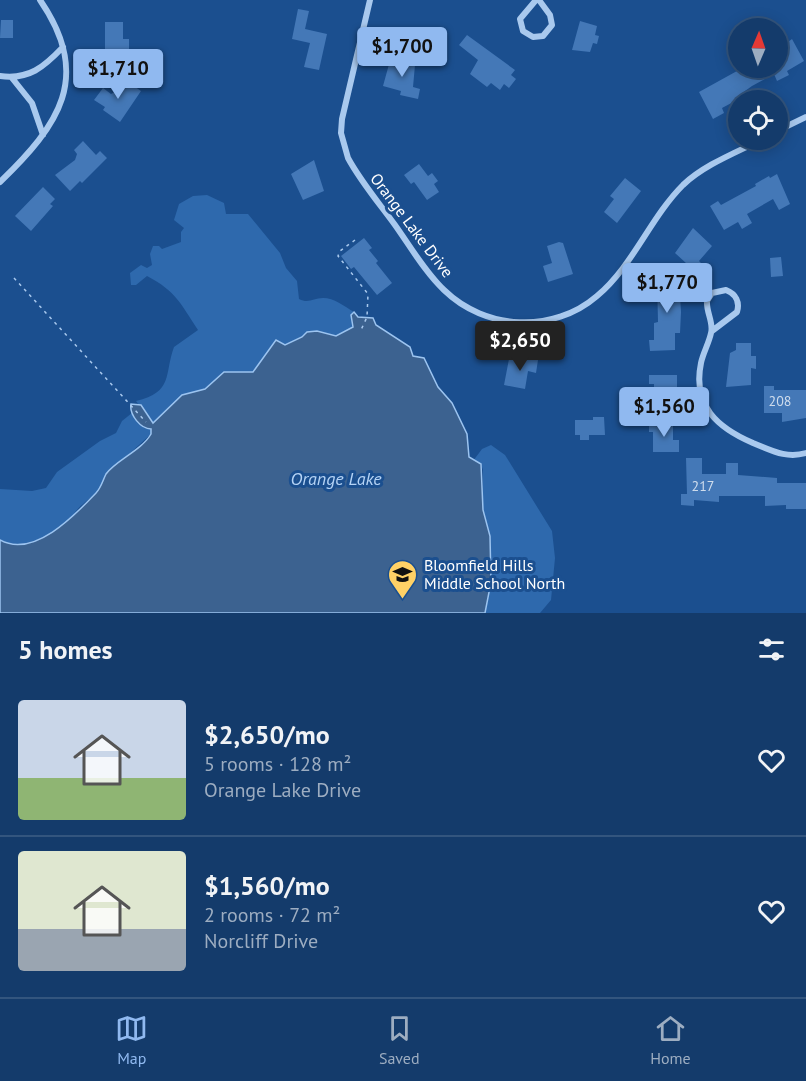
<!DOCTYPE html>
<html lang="en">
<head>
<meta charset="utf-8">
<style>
  :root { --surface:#143b6b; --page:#214673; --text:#f1f3f6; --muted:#9dadc1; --line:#33557e; --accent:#90b9f0 }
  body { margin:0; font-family:"PT Sans",sans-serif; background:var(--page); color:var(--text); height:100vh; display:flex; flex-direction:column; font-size:22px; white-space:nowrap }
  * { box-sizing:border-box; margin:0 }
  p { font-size:20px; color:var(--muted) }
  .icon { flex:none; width:33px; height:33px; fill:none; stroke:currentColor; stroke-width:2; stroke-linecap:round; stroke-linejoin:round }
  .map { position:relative; height:613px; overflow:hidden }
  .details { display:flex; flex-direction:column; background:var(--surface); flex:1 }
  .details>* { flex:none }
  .needle { width:39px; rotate:2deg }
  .fabs { position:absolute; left:728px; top:18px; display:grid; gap:12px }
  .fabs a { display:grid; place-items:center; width:60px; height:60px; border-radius:50%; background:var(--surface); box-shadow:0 3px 15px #0003,0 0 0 2px var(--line); font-size:30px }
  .price { position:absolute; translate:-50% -51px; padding:0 14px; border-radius:6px; background:var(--accent); color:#111; font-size:20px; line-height:39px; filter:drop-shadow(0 2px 3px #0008) }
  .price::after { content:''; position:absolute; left:50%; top:36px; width:18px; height:14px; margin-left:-9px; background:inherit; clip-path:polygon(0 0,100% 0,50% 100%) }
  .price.on { background:#222; color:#fff }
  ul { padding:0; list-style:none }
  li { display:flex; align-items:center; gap:18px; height:150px; padding:0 18px }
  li+li { border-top:2px solid var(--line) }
  li span { display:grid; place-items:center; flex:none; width:168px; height:120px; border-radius:6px; color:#555 }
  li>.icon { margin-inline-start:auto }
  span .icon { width:72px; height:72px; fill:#fffc; stroke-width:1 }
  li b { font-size:26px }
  h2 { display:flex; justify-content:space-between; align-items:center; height:72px; padding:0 18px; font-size:26px }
  .tab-bar { display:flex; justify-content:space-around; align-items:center; height:84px; border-top:2px solid var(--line); background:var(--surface); font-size:16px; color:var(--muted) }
  .tab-bar a { display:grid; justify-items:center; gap:3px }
  .tab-bar .on { color:var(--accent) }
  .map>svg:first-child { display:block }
  .green { fill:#2e69ad }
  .water { fill:#3c6290; stroke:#9cc4f0; stroke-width:1.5 }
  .building { fill:#4478b7 }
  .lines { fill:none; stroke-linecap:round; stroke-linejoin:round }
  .path { stroke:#a9c9ee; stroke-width:1.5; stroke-dasharray:3 4.5; stroke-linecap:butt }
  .minor { stroke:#a9c9ee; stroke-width:6 }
  .labels { text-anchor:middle; stroke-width:6; stroke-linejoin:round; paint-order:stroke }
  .number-label { font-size:14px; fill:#d0dded }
  .street-label { font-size:16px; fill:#fff; stroke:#1b4f8f }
  .poi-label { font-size:16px; fill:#fff; stroke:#1b4f8f; text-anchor:start }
  .water-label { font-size:18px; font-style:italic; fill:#b5d3f5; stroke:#1b4f8f }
</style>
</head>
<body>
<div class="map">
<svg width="806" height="613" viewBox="0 0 806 613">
  <rect width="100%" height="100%" fill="#1b4f8f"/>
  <path class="green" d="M 207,195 L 224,203 L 226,214 L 248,214 L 280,253 L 286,268 L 297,281 L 299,299 C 309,304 313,298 323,298 C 334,298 344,306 354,312 L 351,318 L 354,327 L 336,336 L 317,331 L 307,332 L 302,337 L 285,345 L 276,340 L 253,372 L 224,372 L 205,389 L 182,395 L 153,423 L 136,401 C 174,392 164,374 174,347 L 198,330 C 180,303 177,292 147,276 L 136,285 L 131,285 L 130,273 L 141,265 L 147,268 L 152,265 L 150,254 L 153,246 L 159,246 L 162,249 L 181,242 L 181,232 L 184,228 L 174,220 L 179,204 L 193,196 Z
    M 132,413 L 144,428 L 152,429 L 151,434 L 105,476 C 104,491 85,500 76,511 C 71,517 78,513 72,519 C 56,533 23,552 0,540 L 0,489 L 32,491 L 46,488 L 57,472 L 100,441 L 116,433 L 122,421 Z
    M 491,445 L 505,455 L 552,531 L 555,558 L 551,600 L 540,613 L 485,613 L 491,582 L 490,537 L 483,510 L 483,470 L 481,464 L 473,461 L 482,449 Z"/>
  <path class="water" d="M 354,312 L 358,317 L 373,318 L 376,325 L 410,347 L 413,356 L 424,358 L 438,387 L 452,403 L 467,434 L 469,457 L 481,464 L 483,510 L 490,536 L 491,582 L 485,613 L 0,613 L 0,540 C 34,559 76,514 96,493 C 101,488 103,480 106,474 C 115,461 142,450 151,434 L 151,429 C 141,429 129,415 131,404 L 141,405 L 153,423 L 182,395 L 205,389 L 224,372 L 253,372 L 276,340 L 285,345 L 302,337 L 307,332 L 317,331 L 336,336 L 353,327 L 351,315 Z"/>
  <path class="building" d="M 298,9 L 309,11 L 305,29 L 327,34 L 319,70 L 304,67 L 310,43 L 292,39 Z
    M 1,20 L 13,20 L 13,38 L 0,38 Z
    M 580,21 L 597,26 L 595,35 L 599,36 L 597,44 L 593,43 L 590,52 L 572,50 Z
    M 105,22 L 123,22 L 123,39 L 129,39 L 129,55 L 123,56 L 123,62 L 99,63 L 98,53 L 103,53 L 103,49 L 105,49 Z
    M 467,35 L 515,70 L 511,75 L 516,79 L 509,88 L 504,84 L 500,90 L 491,83 L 487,87 L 470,74 L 478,60 L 459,45 Z
    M 792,39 L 804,61 L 787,71 L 789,75 L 777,81 L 774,74 L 752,86 L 738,96 L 739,99 L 722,108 L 724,113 L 713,119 L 699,92 L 737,71 L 735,68 L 777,68 L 777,50 Z
    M 391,57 L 415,65 L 413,87 L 420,89 L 418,99 L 400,95 L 401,91 L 383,86 Z
    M 124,79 L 141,91 L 120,122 L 103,110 L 105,107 L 94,100 L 103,88 L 111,94 L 115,92 Z
    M 83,141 L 96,155 L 100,151 L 107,158 L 82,183 L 80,181 L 70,191 L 55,175 L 75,160 L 77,154 L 74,150 Z
    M 314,160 L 324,191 L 303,200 L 291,174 Z
    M 419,164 L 428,176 L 432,173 L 438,181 L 434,184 L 439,192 L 427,200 L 414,182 L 411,184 L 404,175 Z
    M 777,174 L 790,204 L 779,210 L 773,199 L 747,214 L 752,223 L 742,229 L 738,222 L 724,230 L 710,206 L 718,201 L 721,205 L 756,186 L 755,184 L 769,176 L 770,178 Z
    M 625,178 L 641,191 L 617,223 L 604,212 L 614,199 L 610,196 Z
    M 43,187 L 55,199 L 50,204 L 53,206 L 31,231 L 15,216 Z
    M 693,228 L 712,246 L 699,261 L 705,267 L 698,274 L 675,253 Z
    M 364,238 L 372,248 L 369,250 L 378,261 L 376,263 L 392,283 L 377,295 L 354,267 L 351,269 L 341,256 Z
    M 559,242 L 563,243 L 573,274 L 548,282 L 543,266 L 552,263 L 547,246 Z
    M 781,257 L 783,276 L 771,277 L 770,258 Z
    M 659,274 L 672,274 L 672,279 L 679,279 L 681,312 L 680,333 L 675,333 L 675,350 L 650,351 L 649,340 L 654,340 L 654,323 L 658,322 L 657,279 L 659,279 Z
    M 736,343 L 751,343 L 751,356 L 756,356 L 756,369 L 751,368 L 751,385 L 726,387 L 730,353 L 736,350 Z
    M 525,358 L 538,360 L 536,373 L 528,371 L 525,389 L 504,385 L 509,359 L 524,362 Z
    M 649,375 L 677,375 L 677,392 L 682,392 L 682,404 L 654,404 L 654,384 L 649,384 Z
    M 764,386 L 774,386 L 774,390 L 806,390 L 806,418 L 782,422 L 782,413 L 764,413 Z
    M 593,417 L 604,417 L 605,435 L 589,435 L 589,440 L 580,440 L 580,435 L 575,435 L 575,420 L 593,420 Z
    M 649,423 L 673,423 L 673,440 L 679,440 L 679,452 L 653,452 L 653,432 L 649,432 Z
    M 686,458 L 702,458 L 702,474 L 726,474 L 726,463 L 738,463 L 738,475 L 777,478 L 777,483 L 806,483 L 806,509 L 786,509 L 786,505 L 765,506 L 765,496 L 719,496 L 719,502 L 694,500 L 694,506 L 681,505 L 681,494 L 687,494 Z"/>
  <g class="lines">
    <path class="path" d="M 355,240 L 340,251 L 338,256 L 368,294 L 367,317 L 361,330
      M 14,278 L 146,422"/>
    <path class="minor" d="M 370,0 L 342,119 L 341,133 L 348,158 C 361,182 379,203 395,225 C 410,246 425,272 444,290 C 485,330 553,334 597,296 C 633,266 650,218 683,185 C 704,165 735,153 761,140
      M 536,0 L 520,19 L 523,31 L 533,37 L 543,36 L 552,25 L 550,15 L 539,0
      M 0,76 C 29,80 44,67 63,47
      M 12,78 L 32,103 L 43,135
      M 777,131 L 806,117
      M 0,182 C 59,125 93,77 40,0
      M 712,331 L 737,312 C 740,302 736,294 726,290 L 712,293 L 707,301 C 706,312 714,323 711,333 C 709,343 703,353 701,363 C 692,406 718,428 753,443 C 771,450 786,459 806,453"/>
  </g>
  <defs>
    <symbol id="school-pin" viewBox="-11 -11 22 30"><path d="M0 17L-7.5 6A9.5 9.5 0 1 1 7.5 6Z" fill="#ffd166" stroke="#1b4f8f"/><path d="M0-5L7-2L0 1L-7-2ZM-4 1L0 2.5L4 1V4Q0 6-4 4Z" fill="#111"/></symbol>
  </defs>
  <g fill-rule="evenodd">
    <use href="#school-pin" x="386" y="558" width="33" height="45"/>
  </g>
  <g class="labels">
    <g class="number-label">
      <text x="780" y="406">208</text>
      <text x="703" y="491">217</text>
    </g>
    <g class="street-label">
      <text transform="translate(412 225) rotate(53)" y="6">Orange Lake Drive</text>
    </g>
    <g class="poi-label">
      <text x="424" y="571">Bloomfield Hills<tspan x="424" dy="18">Middle School North</tspan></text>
    </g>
    <g class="water-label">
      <text x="336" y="485">Orange Lake</text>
    </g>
  </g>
</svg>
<div class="fabs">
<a><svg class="needle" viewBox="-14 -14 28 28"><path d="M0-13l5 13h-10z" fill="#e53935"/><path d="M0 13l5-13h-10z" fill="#9dadc1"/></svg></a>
<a><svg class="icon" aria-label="locate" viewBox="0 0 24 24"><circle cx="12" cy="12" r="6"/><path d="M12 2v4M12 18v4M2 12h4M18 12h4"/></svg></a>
</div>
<b class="price" style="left:402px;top:78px">$1,700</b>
<b class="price" style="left:118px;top:100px">$1,710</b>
<b class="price" style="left:667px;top:314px">$1,770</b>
<b class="price on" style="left:520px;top:372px">$2,650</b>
<b class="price" style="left:664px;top:438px">$1,560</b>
</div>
<section class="details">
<h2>5 homes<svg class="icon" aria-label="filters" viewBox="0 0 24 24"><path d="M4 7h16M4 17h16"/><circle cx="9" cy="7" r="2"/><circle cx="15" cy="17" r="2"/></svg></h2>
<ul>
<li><span style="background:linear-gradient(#c9d6e8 65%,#8fb573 0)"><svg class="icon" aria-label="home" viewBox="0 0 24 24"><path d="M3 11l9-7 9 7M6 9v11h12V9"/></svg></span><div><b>$2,650/mo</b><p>5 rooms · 128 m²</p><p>Orange Lake Drive</p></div><svg class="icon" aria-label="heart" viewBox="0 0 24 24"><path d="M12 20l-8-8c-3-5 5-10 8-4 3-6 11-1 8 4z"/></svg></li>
<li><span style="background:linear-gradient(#dfe7d0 65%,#9aa5b1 0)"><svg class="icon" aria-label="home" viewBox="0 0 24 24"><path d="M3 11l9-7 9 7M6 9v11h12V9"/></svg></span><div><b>$1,560/mo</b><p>2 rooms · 72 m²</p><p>Norcliff Drive</p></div><svg class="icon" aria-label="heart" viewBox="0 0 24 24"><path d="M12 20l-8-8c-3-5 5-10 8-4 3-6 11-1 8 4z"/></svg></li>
</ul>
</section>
<nav class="tab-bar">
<a class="on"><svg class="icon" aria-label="map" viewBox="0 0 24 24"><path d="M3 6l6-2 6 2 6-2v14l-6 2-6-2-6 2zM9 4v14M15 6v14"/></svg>Map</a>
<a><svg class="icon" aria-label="saved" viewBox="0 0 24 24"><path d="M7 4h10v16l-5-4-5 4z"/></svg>Saved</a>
<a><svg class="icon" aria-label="home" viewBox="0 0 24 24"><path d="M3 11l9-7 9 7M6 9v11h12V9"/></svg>Home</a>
</nav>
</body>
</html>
